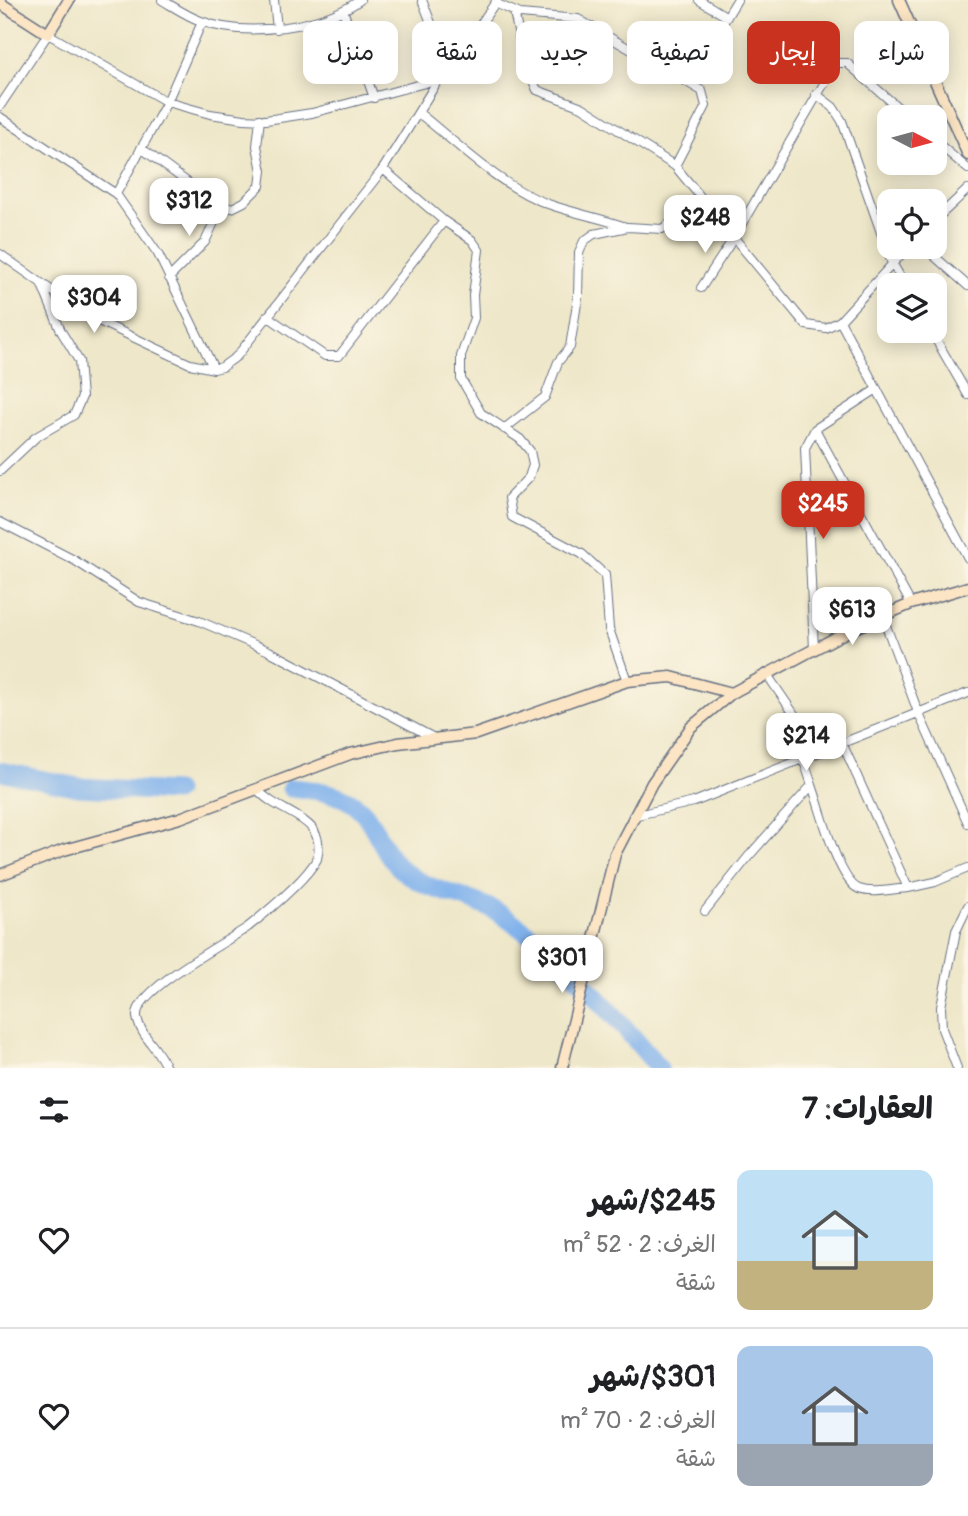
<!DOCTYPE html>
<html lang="ar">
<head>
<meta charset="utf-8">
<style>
  :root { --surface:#fff; --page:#f6f6f6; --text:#202124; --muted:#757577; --line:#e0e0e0; --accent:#c8321e }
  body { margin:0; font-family:Pangolin,"Playpen Sans Arabic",sans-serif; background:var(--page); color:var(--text); direction:rtl; height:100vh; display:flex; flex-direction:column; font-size:26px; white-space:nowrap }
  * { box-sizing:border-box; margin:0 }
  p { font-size:23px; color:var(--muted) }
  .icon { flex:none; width:38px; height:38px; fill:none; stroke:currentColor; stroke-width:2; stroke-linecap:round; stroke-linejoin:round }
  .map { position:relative; height:1068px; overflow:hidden; direction:ltr }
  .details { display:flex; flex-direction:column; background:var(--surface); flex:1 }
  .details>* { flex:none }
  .hud { position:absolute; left:21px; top:21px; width:928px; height:63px; direction:rtl; display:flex; gap:14px }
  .needle { width:46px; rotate:96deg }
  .tools { position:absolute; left:877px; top:105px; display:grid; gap:14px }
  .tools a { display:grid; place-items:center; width:70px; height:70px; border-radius:14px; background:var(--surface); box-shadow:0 4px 18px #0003; font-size:35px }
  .price { position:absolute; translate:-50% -60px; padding:0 16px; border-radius:14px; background:#fff; color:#222; font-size:23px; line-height:46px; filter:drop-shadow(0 2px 4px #0008) }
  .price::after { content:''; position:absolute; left:50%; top:42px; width:21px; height:16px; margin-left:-10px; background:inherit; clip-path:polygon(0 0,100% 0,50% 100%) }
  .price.current { background:var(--accent); color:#fff }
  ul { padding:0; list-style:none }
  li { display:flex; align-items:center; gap:21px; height:175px; padding:0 35px }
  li+li { border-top:2px solid var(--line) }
  li span { display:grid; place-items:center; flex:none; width:196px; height:140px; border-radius:14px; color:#555 }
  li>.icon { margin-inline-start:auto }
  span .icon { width:84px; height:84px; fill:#fffc; stroke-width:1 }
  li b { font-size:30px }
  h2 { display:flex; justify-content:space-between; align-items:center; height:84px; padding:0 35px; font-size:30px }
  .pill { padding:0 24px; border-radius:14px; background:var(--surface); box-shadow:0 4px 18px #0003; font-size:24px; line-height:63px }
  .pill.current { background:var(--accent); color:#fff }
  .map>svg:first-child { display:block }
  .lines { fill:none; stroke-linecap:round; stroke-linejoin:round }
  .river { stroke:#81b2ec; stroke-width:19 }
  .street-casing { stroke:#656f83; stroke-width:10 }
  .secondary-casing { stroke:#656f83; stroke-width:13 }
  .street { stroke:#fff; stroke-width:8 }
  .secondary { stroke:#fce5c4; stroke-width:10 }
</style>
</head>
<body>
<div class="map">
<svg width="968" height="1068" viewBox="0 0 968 1068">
  <rect width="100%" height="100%" fill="#fcf5e5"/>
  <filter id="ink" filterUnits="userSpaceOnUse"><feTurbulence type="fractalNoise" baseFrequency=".0143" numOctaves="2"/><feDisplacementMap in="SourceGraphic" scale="14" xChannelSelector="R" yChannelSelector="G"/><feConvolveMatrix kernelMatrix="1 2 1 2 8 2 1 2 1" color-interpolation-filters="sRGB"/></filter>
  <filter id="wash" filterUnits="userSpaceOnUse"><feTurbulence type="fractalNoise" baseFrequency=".00686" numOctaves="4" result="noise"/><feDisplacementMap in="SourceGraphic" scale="28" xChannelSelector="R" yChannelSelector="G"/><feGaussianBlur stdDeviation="1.57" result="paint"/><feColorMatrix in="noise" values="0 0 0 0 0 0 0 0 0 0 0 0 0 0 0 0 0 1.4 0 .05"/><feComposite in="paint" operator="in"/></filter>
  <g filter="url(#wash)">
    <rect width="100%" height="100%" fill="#eee7c9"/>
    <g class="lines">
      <path class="river" d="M 0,771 L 78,787 L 175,792
        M 291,788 C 316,790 346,792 364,813 C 379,832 384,857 406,873 C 434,894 471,896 499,913 C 561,953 612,1012 659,1068"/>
    </g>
  </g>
  <g filter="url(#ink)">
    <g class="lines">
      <defs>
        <path id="street" d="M 162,0 C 174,7 187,16 201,21 C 246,38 321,28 360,0
          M 274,0 L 277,29
          M 422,0 L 450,71
          M 699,0 L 727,17
          M 495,3 L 520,14 L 578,19 L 702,91 L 706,106 L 675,166
          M 343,10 L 374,98
          M 514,12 L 524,60 L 537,90 L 582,107 L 675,166 L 806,325 L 826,328 L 840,321 L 908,247
          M 711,43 L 737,0
          M 816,94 L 833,107 L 842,121 L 891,261 L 905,285
          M 0,106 L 48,34 L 167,102 L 210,114 L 244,119 L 266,120 L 312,113 L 444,78 L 497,0
          M 420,114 C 459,145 501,187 548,204 C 573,213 601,218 626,227
          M 0,117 L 116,194 L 158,254 L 214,369 L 222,367 L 237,356 L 383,169 L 437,82
          M 934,140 L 968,169
          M 141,148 L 221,207 L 232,208 L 244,202 L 260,186 L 262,171 L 257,146 L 260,119
          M 383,169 L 444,221 L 472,240 L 479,250 L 473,295 L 474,318 L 461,356 L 461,379 L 481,413 L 520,439 L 530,451 L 533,465 L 529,477 L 509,498 L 512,517 L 582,554 L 605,575 L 609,629 L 627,681
          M 116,194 L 167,102 L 202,22
          M 934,221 L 968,189
          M 924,247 L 968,286
          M 0,254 L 88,316 L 190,364 L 214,369
          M 169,278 L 205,242 L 221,207
          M 701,288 L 733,239 L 836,63 L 847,63 L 909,117
          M 267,316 L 325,356 L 339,356 L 444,221
          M 840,321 L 968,558
          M 931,331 L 968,395
          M 504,429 L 545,397 L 558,362 L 570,347 L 578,297 L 579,252 L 584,241 L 594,234 L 628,227 L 662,229 L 703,201
          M 815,429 L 911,604
          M 0,471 L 36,437 L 74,415 L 82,397 L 79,361 L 61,331 L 42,285
          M 0,522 L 74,560 L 139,602 L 199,621 L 269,651 L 434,738
          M 882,615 L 918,712 L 968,823
          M 814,649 L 805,448 L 815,429 L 877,389
          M 768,676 L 820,752
          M 842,743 L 908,888 L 935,882 L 968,868
          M 812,785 C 820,807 838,881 859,889 C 873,894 893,889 908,888
          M 633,816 L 694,802 L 968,693
          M 705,911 L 748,857 L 812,785 L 803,758
          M 166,1068 C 160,1050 140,1036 137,1017 C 133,991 227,942 248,927 C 268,911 305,881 317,859 C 328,815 279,816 257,789
          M 957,1068 L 942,1029 L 941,1007 L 956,931 L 968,906"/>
        <path id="secondary" d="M 899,0 L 968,155
          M 0,3 L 48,34 L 69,0
          M 0,875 L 64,850 L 180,818 L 350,754 L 398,743 L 476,734 L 627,681 L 671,677 L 732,693
          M 562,1068 L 615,854 L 652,783 L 691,727 L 732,693 L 852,629 L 911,604 L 968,587"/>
      </defs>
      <use href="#street" class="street-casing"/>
      <use href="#secondary" class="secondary-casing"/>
      <use href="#street" class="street"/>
      <use href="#secondary" class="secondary"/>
    </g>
  </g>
</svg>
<div class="tools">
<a><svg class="needle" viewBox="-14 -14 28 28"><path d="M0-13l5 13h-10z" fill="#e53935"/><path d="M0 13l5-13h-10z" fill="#757577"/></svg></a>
<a><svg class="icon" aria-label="locate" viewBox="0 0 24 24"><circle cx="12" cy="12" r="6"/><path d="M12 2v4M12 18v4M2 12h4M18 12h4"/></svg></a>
<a><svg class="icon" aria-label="layers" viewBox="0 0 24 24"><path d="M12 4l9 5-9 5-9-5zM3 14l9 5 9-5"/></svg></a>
</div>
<b class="price" style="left:189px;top:238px">$312</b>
<b class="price" style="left:705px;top:255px">$248</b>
<b class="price" style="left:94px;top:335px">$304</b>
<b class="price current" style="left:823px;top:541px">$245</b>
<b class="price" style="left:852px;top:647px">$613</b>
<b class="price" style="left:806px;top:773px">$214</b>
<b class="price" style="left:562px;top:995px">$301</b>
<div class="hud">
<a class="pill">شراء</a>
<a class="pill current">إيجار</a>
<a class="pill">تصفية</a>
<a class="pill">جديد</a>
<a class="pill">شقة</a>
<a class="pill">منزل</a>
</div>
</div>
<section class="details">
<h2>العقارات: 7<svg class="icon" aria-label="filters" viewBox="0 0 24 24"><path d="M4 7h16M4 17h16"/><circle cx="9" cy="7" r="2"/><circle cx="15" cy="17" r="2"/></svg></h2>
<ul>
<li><span style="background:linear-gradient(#bfe0f5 65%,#c2b280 0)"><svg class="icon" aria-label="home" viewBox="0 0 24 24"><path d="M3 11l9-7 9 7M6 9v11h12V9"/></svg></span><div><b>$245/شهر</b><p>الغرف: 2 · 52 m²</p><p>شقة</p></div><svg class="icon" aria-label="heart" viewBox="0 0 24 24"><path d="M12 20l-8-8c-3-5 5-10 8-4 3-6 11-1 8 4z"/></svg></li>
<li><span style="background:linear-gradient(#a9c7e8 70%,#9aa5b1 0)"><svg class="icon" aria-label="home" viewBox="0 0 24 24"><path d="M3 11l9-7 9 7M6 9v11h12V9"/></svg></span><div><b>$301/شهر</b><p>الغرف: 2 · 70 m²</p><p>شقة</p></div><svg class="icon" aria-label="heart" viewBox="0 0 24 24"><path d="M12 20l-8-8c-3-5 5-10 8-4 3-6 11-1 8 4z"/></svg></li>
</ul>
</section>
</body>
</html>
